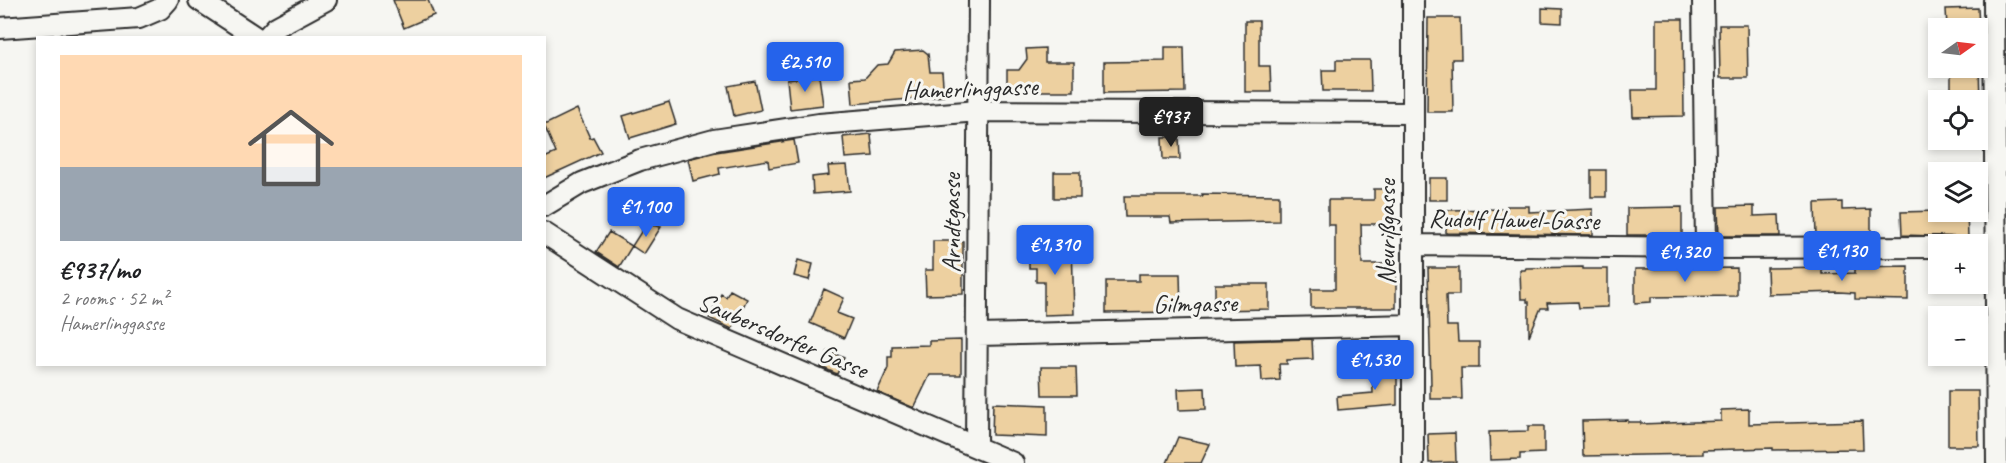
<!DOCTYPE html>
<html lang="en">
<head>
<meta charset="utf-8">
<style>
  :root { --surface:#fff; --page:#f2f2f2; --text:#202124; --muted:#757577; --accent:#2563eb }
  body { margin:0; font-family:Caveat,sans-serif; background:var(--page); color:var(--text); height:100vh; display:flex; flex-direction:column; font-size:22px; white-space:nowrap }
  * { box-sizing:border-box; margin:0 }
  p { font-size:20px; color:var(--muted) }
  .icon { flex:none; width:33px; height:33px; fill:none; stroke:currentColor; stroke-width:2; stroke-linecap:round; stroke-linejoin:round }
  .map { position:relative; flex:1; overflow:hidden }
  .details { position:absolute; left:36px; top:36px; width:510px; height:330px; display:flex; flex-direction:column; background:var(--surface); border-radius:0px; box-shadow:0 3px 9px #0003 }
  .details>* { flex:none }
  .needle { width:39px; rotate:76deg }
  .controls { position:absolute; left:1928px; top:18px; display:grid; gap:12px }
  .controls a { display:grid; place-items:center; width:60px; height:60px; border-radius:0px; background:var(--surface); box-shadow:0 3px 9px #0003; font-size:30px }
  .price { position:absolute; translate:-50% -51px; padding:0 14px; border-radius:6px; background:var(--accent); color:#fff; font-size:20px; line-height:39px; filter:drop-shadow(0 2px 3px #0008) }
  .price::after { content:''; position:absolute; left:50%; top:36px; width:18px; height:14px; margin-left:-9px; background:inherit; clip-path:polygon(0 0,100% 0,50% 100%) }
  .price.current { background:#222; color:#fff }
  ul { padding:0; list-style:none }
  li { display:grid; align-content:center; gap:12px; height:318px; padding:0 24px }
  li span { display:grid; place-items:center; height:186px; border-radius:0px; color:#555 }
  li>.icon { margin-inline-start:auto }
  span .icon { width:108px; height:108px; fill:#fffc; stroke-width:1 }
  li b { font-size:26px }
  .map>svg:first-child { display:block }
  .building { fill:#edd0a0; stroke:#2b2b2b; stroke-width:1.5 }
  .lines { fill:none; stroke-linecap:round; stroke-linejoin:round }
  .street-casing { stroke:#2b2b2b; stroke-width:24 }
  .street { stroke:#f6f6f2; stroke-width:20 }
  .labels { text-anchor:middle; stroke-width:6; stroke-linejoin:round; paint-order:stroke }
  .street-label { font-size:26px; fill:#2b2b2b; stroke:#f6f6f2 }
</style>
</head>
<body>
<div class="map">
<svg width="2006" height="463" viewBox="0 0 2006 463">
  <rect width="100%" height="100%" fill="#f6f6f2"/>
  <filter id="ink" filterUnits="userSpaceOnUse"><feTurbulence type="fractalNoise" baseFrequency=".0167" numOctaves="2"/><feDisplacementMap in="SourceGraphic" scale="12" xChannelSelector="R" yChannelSelector="G"/><feConvolveMatrix kernelMatrix="1 2 1 2 8 2 1 2 1" color-interpolation-filters="sRGB"/></filter>
  <g filter="url(#ink)">
    <path class="building" d="M 393,0 L 428,0 L 434,15 L 404,28 Z
      M 1542,8 L 1562,9 L 1562,23 L 1542,22 Z
      M 1978,8 L 1979,28 L 1947,28 L 1946,9 Z
      M 1428,18 L 1460,18 L 1461,59 L 1452,59 L 1453,112 L 1427,112 Z
      M 1656,19 L 1683,19 L 1684,116 L 1633,117 L 1632,90 L 1656,90 Z
      M 1245,21 L 1259,21 L 1259,66 L 1270,66 L 1271,92 L 1245,92 Z
      M 1719,25 L 1747,25 L 1748,78 L 1720,78 Z
      M 1165,47 L 1184,47 L 1185,92 L 1104,93 L 1104,62 L 1165,61 Z
      M 1045,48 L 1045,62 L 1074,62 L 1074,91 L 1007,91 L 1007,70 L 1019,70 L 1027,59 L 1026,49 Z
      M 923,50 L 928,54 L 930,72 L 942,72 L 944,96 L 853,104 L 851,79 L 865,78 L 877,65 L 888,64 L 895,52 Z
      M 1336,60 L 1370,60 L 1371,91 L 1323,91 L 1322,70 L 1336,70 Z
      M 1951,68 L 1979,68 L 1980,100 L 1951,100 Z
      M 819,76 L 823,105 L 790,109 L 787,80 Z
      M 755,81 L 761,110 L 734,116 L 728,86 Z
      M 669,102 L 676,124 L 630,138 L 623,116 Z
      M 577,109 L 590,138 L 593,137 L 601,152 L 544,178 L 544,158 L 556,153 L 544,125 Z
      M 871,134 L 873,156 L 845,158 L 843,137 Z
      M 1162,137 L 1179,137 L 1180,159 L 1163,159 Z
      M 794,140 L 798,163 L 769,168 L 768,160 L 719,168 L 720,174 L 693,181 L 688,159 L 716,152 Z
      M 847,165 L 850,191 L 813,194 L 812,177 L 829,175 L 828,166 Z
      M 1591,170 L 1606,170 L 1606,197 L 1591,197 Z
      M 1054,172 L 1080,172 L 1080,198 L 1054,198 Z
      M 1429,178 L 1447,178 L 1447,200 L 1429,200 Z
      M 1374,189 L 1389,189 L 1390,224 L 1361,224 L 1362,264 L 1396,264 L 1396,308 L 1311,308 L 1311,289 L 1335,289 L 1335,225 L 1328,225 L 1328,200 L 1374,200 Z
      M 1202,194 L 1279,195 L 1279,221 L 1171,223 L 1170,217 L 1125,217 L 1124,196 L 1203,196 Z
      M 1842,202 L 1842,210 L 1871,209 L 1871,235 L 1816,236 L 1815,203 Z
      M 1507,206 L 1529,206 L 1529,212 L 1593,209 L 1593,235 L 1446,233 L 1446,210 L 1507,209 Z
      M 1754,206 L 1754,216 L 1779,215 L 1780,236 L 1719,236 L 1718,207 Z
      M 1682,207 L 1682,235 L 1627,235 L 1627,208 Z
      M 1938,211 L 1967,212 L 1968,237 L 1902,235 L 1901,212 Z
      M 646,224 L 661,227 L 644,254 L 632,246 Z
      M 609,232 L 632,246 L 619,267 L 596,252 Z
      M 933,241 L 963,241 L 963,294 L 926,295 L 925,270 L 933,270 Z
      M 1029,244 L 1072,244 L 1074,314 L 1044,315 L 1044,282 L 1036,282 L 1036,268 L 1029,268 Z
      M 798,260 L 813,264 L 809,280 L 794,276 Z
      M 1908,266 L 1908,300 L 1855,299 L 1855,293 L 1839,292 L 1768,294 L 1767,268 L 1822,267 L 1822,274 L 1855,273 L 1855,267 Z
      M 1583,267 L 1583,269 L 1608,269 L 1608,307 L 1579,308 L 1578,302 L 1547,303 L 1548,308 L 1541,308 L 1529,336 L 1529,302 L 1527,302 L 1527,299 L 1521,299 L 1520,270 L 1525,270 L 1526,268 Z
      M 1428,268 L 1459,268 L 1459,295 L 1446,295 L 1447,326 L 1457,326 L 1458,342 L 1479,342 L 1479,368 L 1461,368 L 1462,399 L 1430,399 L 1430,385 L 1431,385 Z
      M 1737,268 L 1737,296 L 1651,297 L 1651,302 L 1635,303 L 1635,269 Z
      M 1139,274 L 1180,274 L 1181,312 L 1106,313 L 1106,281 L 1139,281 Z
      M 1215,284 L 1269,284 L 1269,309 L 1215,310 Z
      M 824,289 L 844,298 L 837,313 L 852,319 L 844,338 L 810,323 Z
      M 730,290 L 747,299 L 732,329 L 709,318 L 721,294 L 726,297 Z
      M 1312,339 L 1313,359 L 1287,360 L 1287,364 L 1279,364 L 1280,380 L 1262,381 L 1261,366 L 1235,367 L 1234,341 Z
      M 961,340 L 961,375 L 930,375 L 914,408 L 877,392 L 888,368 L 888,357 L 892,357 L 892,346 L 929,345 L 929,341 Z
      M 828,351 L 844,358 L 837,374 L 821,367 Z
      M 1397,366 L 1397,405 L 1338,410 L 1337,396 L 1373,393 L 1372,367 Z
      M 1041,367 L 1076,367 L 1077,395 L 1042,395 Z
      M 1205,388 L 1206,409 L 1179,410 L 1178,389 Z
      M 1948,391 L 1978,391 L 1979,446 L 1948,446 Z
      M 993,403 L 1047,405 L 1047,437 L 992,435 Z
      M 1749,409 L 1749,424 L 1862,421 L 1863,449 L 1773,450 L 1773,448 L 1703,450 L 1703,454 L 1583,456 L 1582,421 L 1628,420 L 1628,422 L 1641,422 L 1641,424 L 1721,421 L 1721,410 Z
      M 1528,426 L 1544,426 L 1544,453 L 1520,454 L 1520,459 L 1490,460 L 1489,432 L 1528,431 Z
      M 1455,433 L 1456,462 L 1429,463 L 1428,434 Z
      M 1178,437 L 1210,444 L 1201,463 L 1167,463 Z"/>
    <g class="lines">
      <defs>
        <path id="street" d="M 199,0 L 257,38
          M 1413,0 L 1413,463
          M 1703,0 L 1706,248
          M 1994,0 L 1997,463
          M 0,28 L 139,18 L 160,9 L 168,0
          M 266,38 L 276,27 L 326,0
          M 544,206 L 582,183 L 640,160 L 714,140 L 819,124 L 978,111 L 1413,113
          M 544,233 L 677,319 L 1013,463
          M 1413,245 L 1706,248 L 1938,247
          M 977,335 L 1413,325
          M 976,446 L 979,0"/>
      </defs>
      <use href="#street" class="street-casing"/>
      <use href="#street" class="street"/>
    </g>
  </g>
  <g class="labels">
    <g class="street-label">
      <text transform="translate(970 88) rotate(-2)" y="9">Hamerlinggasse</text>
      <text transform="translate(1514 219) rotate(1)" y="9">Rudolf Hawel-Gasse</text>
      <text transform="translate(951 223) rotate(-90)" y="9">Arndtgasse</text>
      <text transform="translate(1386 232) rotate(-90)" y="9">Neurißgasse</text>
      <text transform="translate(1195 303) rotate(-1)" y="9">Gilmgasse</text>
      <text transform="translate(783 335) rotate(23)" y="9">Saubersdorfer Gasse</text>
    </g>
  </g>
</svg>
<div class="controls">
<a><svg class="needle" viewBox="-14 -14 28 28"><path d="M0-13l5 13h-10z" fill="#e53935"/><path d="M0 13l5-13h-10z" fill="#757577"/></svg></a>
<a><svg class="icon" aria-label="locate" viewBox="0 0 24 24"><circle cx="12" cy="12" r="6"/><path d="M12 2v4M12 18v4M2 12h4M18 12h4"/></svg></a>
<a><svg class="icon" aria-label="layers" viewBox="0 0 24 24"><path d="M12 4l9 5-9 5-9-5zM3 14l9 5 9-5"/></svg></a>
<a>+</a>
<a>−</a>
</div>
<b class="price" style="left:805px;top:93px">€2,510</b>
<b class="price current" style="left:1171px;top:148px">€937</b>
<b class="price" style="left:646px;top:238px">€1,100</b>
<b class="price" style="left:1055px;top:276px">€1,310</b>
<b class="price" style="left:1842px;top:282px">€1,130</b>
<b class="price" style="left:1685px;top:283px">€1,320</b>
<b class="price" style="left:1375px;top:391px">€1,530</b>
<section class="details">
<ul>
<li><span style="background:linear-gradient(#ffd9b3 60%,#9aa5b1 0)"><svg class="icon" aria-label="home" viewBox="0 0 24 24"><path d="M3 11l9-7 9 7M6 9v11h12V9"/></svg></span><div><b>€937/mo</b><p>2 rooms · 52 m²</p><p>Hamerlinggasse</p></div></li>
</ul>
</section>
</div>
</body>
</html>
